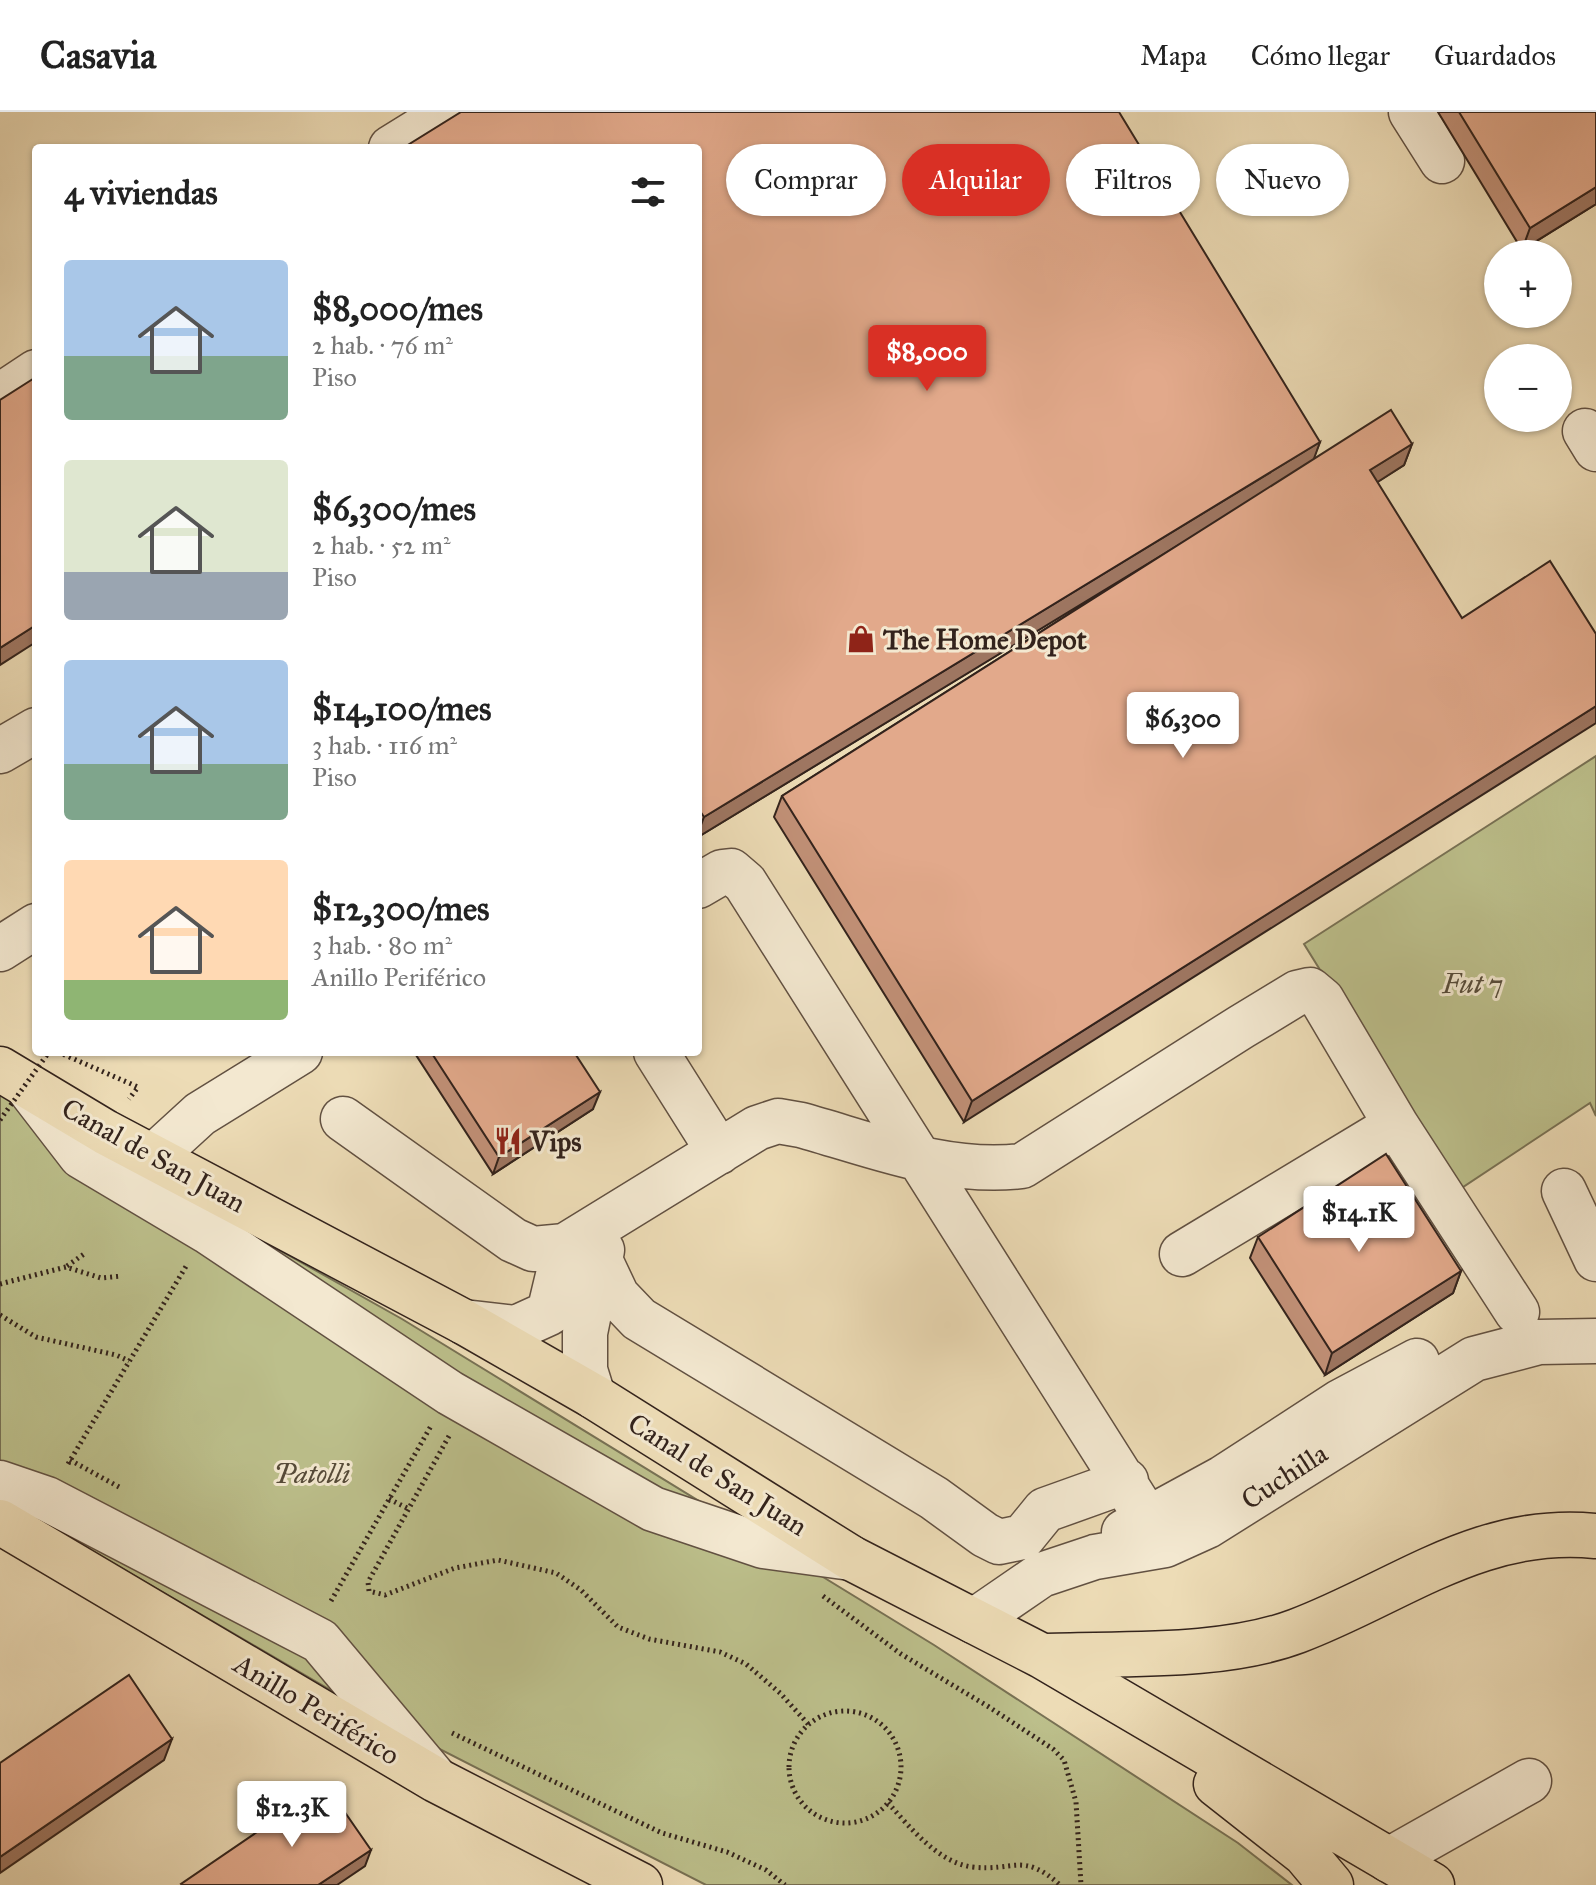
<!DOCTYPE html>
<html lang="es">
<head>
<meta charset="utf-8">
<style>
  :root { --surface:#fff; --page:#f6f6f6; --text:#222; --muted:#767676; --line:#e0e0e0; --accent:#d93025 }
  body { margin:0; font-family:"IM FELL Great Primer",serif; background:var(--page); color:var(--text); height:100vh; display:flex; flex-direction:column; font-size:30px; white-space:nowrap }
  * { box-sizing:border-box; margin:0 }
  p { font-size:26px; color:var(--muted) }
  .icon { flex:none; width:44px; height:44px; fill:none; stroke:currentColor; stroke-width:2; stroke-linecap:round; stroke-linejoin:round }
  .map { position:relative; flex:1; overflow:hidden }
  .drawer { position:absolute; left:32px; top:32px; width:670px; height:912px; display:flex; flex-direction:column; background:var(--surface); border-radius:8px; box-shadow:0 2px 6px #0004 }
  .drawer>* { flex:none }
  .banner { position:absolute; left:726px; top:32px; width:750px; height:72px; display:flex; gap:16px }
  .fabs { position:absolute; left:1484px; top:128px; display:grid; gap:16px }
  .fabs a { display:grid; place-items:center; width:88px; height:88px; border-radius:50%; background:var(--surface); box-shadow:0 2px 6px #0004; font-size:40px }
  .price { position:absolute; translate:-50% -68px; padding:0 18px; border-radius:8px; background:#fff; color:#222; font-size:26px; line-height:52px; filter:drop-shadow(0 2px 4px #0008) }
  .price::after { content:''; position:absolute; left:50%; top:48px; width:24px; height:18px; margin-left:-12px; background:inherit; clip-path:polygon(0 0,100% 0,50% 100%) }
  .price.on { background:var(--accent); color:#fff }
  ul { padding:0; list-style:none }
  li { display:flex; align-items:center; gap:24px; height:200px; padding:0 32px }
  li span { display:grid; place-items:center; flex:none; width:224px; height:160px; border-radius:8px; color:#555 }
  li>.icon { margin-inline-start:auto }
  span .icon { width:96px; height:96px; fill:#fffc; stroke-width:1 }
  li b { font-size:34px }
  h2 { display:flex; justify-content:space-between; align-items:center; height:96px; padding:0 32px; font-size:34px }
  .pill { padding:0 28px; border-radius:36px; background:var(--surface); box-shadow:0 2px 6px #0004; font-size:28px; line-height:72px }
  .pill.on { background:var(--accent); color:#fff }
  header { display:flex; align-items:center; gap:48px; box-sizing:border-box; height:112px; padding:0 40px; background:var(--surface); border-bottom:2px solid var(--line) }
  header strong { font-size:38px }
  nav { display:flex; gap:44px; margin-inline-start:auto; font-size:28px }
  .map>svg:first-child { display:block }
  .green { fill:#bcbf8b; stroke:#787154; stroke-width:2 }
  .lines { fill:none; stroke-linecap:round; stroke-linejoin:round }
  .minor-casing { stroke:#625142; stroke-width:47 }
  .major-casing { stroke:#33231c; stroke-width:47 }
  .path { stroke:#33231c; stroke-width:5; stroke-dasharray:2 4; stroke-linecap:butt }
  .minor { stroke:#f3e8d0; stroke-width:44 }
  .major { stroke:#eddcb6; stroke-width:44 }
  .path-bridge { stroke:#33231c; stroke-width:5; stroke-dasharray:2 4; stroke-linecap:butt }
  .wall { fill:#c29178; stroke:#33231c; stroke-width:2 }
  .shaded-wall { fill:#9e7661; stroke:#33231c; stroke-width:2 }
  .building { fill:#e2a98b; stroke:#33231c; stroke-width:2 }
  .labels { text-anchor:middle; stroke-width:6; stroke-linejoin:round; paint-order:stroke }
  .poi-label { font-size:28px; font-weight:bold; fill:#33231c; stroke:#f3e8d0; text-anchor:start }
  .park-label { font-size:28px; font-style:italic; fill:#554a38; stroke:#f3e8d0 }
  .street-label { font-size:28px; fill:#33231c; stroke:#f3e8d0 }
</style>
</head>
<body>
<header>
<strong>Casavia</strong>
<nav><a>Mapa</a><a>Cómo llegar</a><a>Guardados</a></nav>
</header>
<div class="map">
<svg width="1596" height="1773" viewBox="0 0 1596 1773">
  <rect width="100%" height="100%" fill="#eddcb6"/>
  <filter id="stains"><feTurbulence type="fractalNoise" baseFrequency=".0025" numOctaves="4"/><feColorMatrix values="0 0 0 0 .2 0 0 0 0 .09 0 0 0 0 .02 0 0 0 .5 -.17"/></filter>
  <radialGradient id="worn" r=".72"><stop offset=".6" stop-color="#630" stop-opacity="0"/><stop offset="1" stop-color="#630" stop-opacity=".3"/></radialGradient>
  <path class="green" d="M 1596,644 L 1596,1004 L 1590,991 L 1457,1079 L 1304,832 Z
    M 0,981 L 402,1207 L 934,1533 L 1238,1731 L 1292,1773 L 706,1773 L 375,1604 L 46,1412 L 0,1383 Z"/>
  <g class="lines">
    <defs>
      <path id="minor" d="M 1411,0 L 1442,49
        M 391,36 L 449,0
        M 0,284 L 36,260
        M 1585,319 L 1596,337
        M 0,639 L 36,618
        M 698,774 L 722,760 L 731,759 L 745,771 L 1148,1408
        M 0,837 L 36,814
        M 656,940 L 719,1040
        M 27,974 L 81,1044 L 207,1119 L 450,1281 L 653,1397 L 763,1434 L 851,1446
        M 343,1007 L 513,1128 L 533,1137 L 565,1134 L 757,1016 L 778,1009 L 801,1013 C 873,1033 946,1063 1022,1054 L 1241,915 L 1297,881 L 1310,878 L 1322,888 L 1396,1013 L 1517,1200
        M 153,1045 L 200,1002 L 300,940
        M 1564,1079 L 1596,1147
        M 1182,1142 L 1396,1013
        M 600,1148 L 617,1184 L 639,1207 L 934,1386 L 985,1423 L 999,1430 L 1023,1425 L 1045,1398 L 1126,1369
        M 464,1210 L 516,1216 L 549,1201 L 565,1134
        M 593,1284 L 585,1258 L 585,1221 L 602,1138
        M 0,1371 L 47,1387 L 320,1529 L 433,1664
        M 1124,1420 L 1223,1366 L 1340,1290 L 1417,1249
        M 974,1509 L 1041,1463 L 1095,1445 L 1165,1433 L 1207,1414 L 1474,1247 L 1539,1230 L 1596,1229
        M 1389,1748 L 1529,1669"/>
      <path id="major" d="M 0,957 L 105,1020 L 464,1210 L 593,1284 L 851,1446 L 1042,1544 L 1432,1773
        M 0,1410 L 436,1668 L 640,1773
        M 1042,1544 C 1121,1541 1223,1547 1297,1519 C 1398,1481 1480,1412 1596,1424
        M 1216,1672 L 1305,1742 L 1331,1773"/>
    </defs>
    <use href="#minor" class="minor-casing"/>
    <use href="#major" class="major-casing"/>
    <path class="path" d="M 58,940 L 138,975 L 129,987
      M 67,1154 L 84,1142
      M 0,1172 L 66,1155 L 101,1166 L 122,1164
      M 0,1203 L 36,1225 L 116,1243 L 129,1249
      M 449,1324 L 368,1470 L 369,1479 L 385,1483 L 455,1456 L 498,1448 L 556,1461 L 581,1478 L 618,1515 L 649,1527 L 720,1540 L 746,1552 L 780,1581 L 809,1613
      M 70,1348 L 119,1375
      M 68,1352 L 188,1151
      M 389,1387 L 409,1397
      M 823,1484 L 901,1542 L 989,1595 L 1053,1637 L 1064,1648 L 1076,1690 L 1081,1773
      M 331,1489 L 431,1314
      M789 1655a56 56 0 1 1 112 0a56 56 0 1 1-112 0Z
      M 452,1621 L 662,1721 L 727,1740 L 766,1758 L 785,1773
      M 888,1691 C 910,1715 937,1750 972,1755 C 1014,1760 1022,1739 1060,1773"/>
    <use href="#minor" class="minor"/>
    <use href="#major" class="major"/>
    <path class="path-bridge" d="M 0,1008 L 49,940"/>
  </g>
  <path class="wall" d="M 1438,0 L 1596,0 L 1596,92 L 1522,138 Z
    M 698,36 L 1320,330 L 1313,347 L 1412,332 L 1404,353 L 1377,370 L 964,1010 L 774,705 L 782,684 L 1163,442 L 698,725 Z
    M 417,940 L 574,940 L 593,997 L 493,1062 L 416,943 Z
    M 1258,1125 L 1461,1159 L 1453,1181 L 1325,1263 L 1250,1146 Z"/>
  <path class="shaded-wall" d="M 1596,75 L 1596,92 L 1522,138 L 1530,116 Z
    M 1320,330 L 1312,352 L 698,725 L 698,721 L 704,705 Z
    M 1412,332 L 1404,353 L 1362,380 L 1370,358 Z
    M 36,513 L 36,530 L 0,553 L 0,536 Z
    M 1596,594 L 1596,611 L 964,1010 L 972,989 Z
    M 600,980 L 593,997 L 493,1062 L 499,1045 Z
    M 1461,1159 L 1453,1181 L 1325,1263 L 1332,1241 Z
    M 172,1627 L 164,1648 L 0,1761 L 0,1745 Z
    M 371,1738 L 365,1754 L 337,1773 L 318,1773 Z"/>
  <path class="building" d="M 461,0 L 1119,0 L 1320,330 L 704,705 L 698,696 L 698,36 L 403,36 Z
    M 1459,0 L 1596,0 L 1596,75 L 1530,116 Z
    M 36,265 L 36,513 L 0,536 L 0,288 Z
    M 1391,298 L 1412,332 L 1370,358 L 1462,506 L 1550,449 L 1596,522 L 1596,594 L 972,989 L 782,684 Z
    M 431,940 L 574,940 L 600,980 L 499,1045 Z
    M 1386,1042 L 1461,1159 L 1332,1241 L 1258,1125 Z
    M 129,1563 L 172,1627 L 0,1745 L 0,1651 Z
    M 326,1673 L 371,1738 L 318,1773 L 182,1773 L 181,1772 Z"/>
  <defs>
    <symbol id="shop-bare" viewBox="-9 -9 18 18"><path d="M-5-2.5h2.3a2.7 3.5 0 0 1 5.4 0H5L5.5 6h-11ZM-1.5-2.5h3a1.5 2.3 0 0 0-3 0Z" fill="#8f2418" stroke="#f3e8d0" stroke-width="2.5" paint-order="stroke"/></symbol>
    <symbol id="restaurant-bare" viewBox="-9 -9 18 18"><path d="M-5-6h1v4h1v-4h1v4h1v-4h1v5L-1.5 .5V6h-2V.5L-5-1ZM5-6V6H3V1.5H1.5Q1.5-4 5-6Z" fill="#8f2418" stroke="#f3e8d0" stroke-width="2.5" paint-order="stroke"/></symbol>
  </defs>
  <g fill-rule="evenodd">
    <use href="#shop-bare" x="841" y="507" width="40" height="40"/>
    <use href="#restaurant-bare" x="488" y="1009" width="40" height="40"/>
  </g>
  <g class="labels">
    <g class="poi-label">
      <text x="883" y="537">The Home Depot</text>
      <text x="530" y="1039">Vips</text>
    </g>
    <g class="park-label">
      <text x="1473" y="881">Fut 7</text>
      <text x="312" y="1371">Patolli</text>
    </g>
    <g class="street-label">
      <text transform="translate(154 1043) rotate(29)" y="10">Canal de San Juan</text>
      <text transform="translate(718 1362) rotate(32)" y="10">Canal de San Juan</text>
      <text transform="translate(1284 1364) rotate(-33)" y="10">Cuchilla</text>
      <text transform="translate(317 1597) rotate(31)" y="10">Anillo Periférico</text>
    </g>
  </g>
  <rect width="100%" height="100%" filter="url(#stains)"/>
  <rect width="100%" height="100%" fill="url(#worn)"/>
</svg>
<div class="fabs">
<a>+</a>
<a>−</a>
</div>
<b class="price on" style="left:927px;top:281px">$8,000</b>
<b class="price" style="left:1183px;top:648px">$6,300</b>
<b class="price" style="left:1359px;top:1142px">$14.1K</b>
<b class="price" style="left:292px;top:1737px">$12.3K</b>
<div class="banner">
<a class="pill">Comprar</a>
<a class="pill on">Alquilar</a>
<a class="pill">Filtros</a>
<a class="pill">Nuevo</a>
</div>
<section class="drawer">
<h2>4 viviendas<svg class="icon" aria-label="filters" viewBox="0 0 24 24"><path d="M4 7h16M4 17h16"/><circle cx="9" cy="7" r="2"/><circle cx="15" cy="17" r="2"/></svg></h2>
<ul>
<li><span style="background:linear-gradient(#a9c7e8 60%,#7fa58c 0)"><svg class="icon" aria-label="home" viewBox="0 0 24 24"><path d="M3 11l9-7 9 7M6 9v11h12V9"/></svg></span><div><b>$8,000/mes</b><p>2 hab. · 76 m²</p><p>Piso</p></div></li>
<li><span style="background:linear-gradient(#dfe7d0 70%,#9aa5b1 0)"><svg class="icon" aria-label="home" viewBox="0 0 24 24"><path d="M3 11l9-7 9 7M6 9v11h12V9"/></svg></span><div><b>$6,300/mes</b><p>2 hab. · 52 m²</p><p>Piso</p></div></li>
<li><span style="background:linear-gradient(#a9c7e8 65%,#7fa58c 0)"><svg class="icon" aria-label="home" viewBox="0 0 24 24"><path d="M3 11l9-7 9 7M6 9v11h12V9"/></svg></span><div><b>$14,100/mes</b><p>3 hab. · 116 m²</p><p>Piso</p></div></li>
<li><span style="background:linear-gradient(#ffd9b3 75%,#8fb573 0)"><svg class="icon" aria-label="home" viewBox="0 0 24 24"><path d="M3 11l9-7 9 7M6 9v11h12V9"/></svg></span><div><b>$12,300/mes</b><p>3 hab. · 80 m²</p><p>Anillo Periférico</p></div></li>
</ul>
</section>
</div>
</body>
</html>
